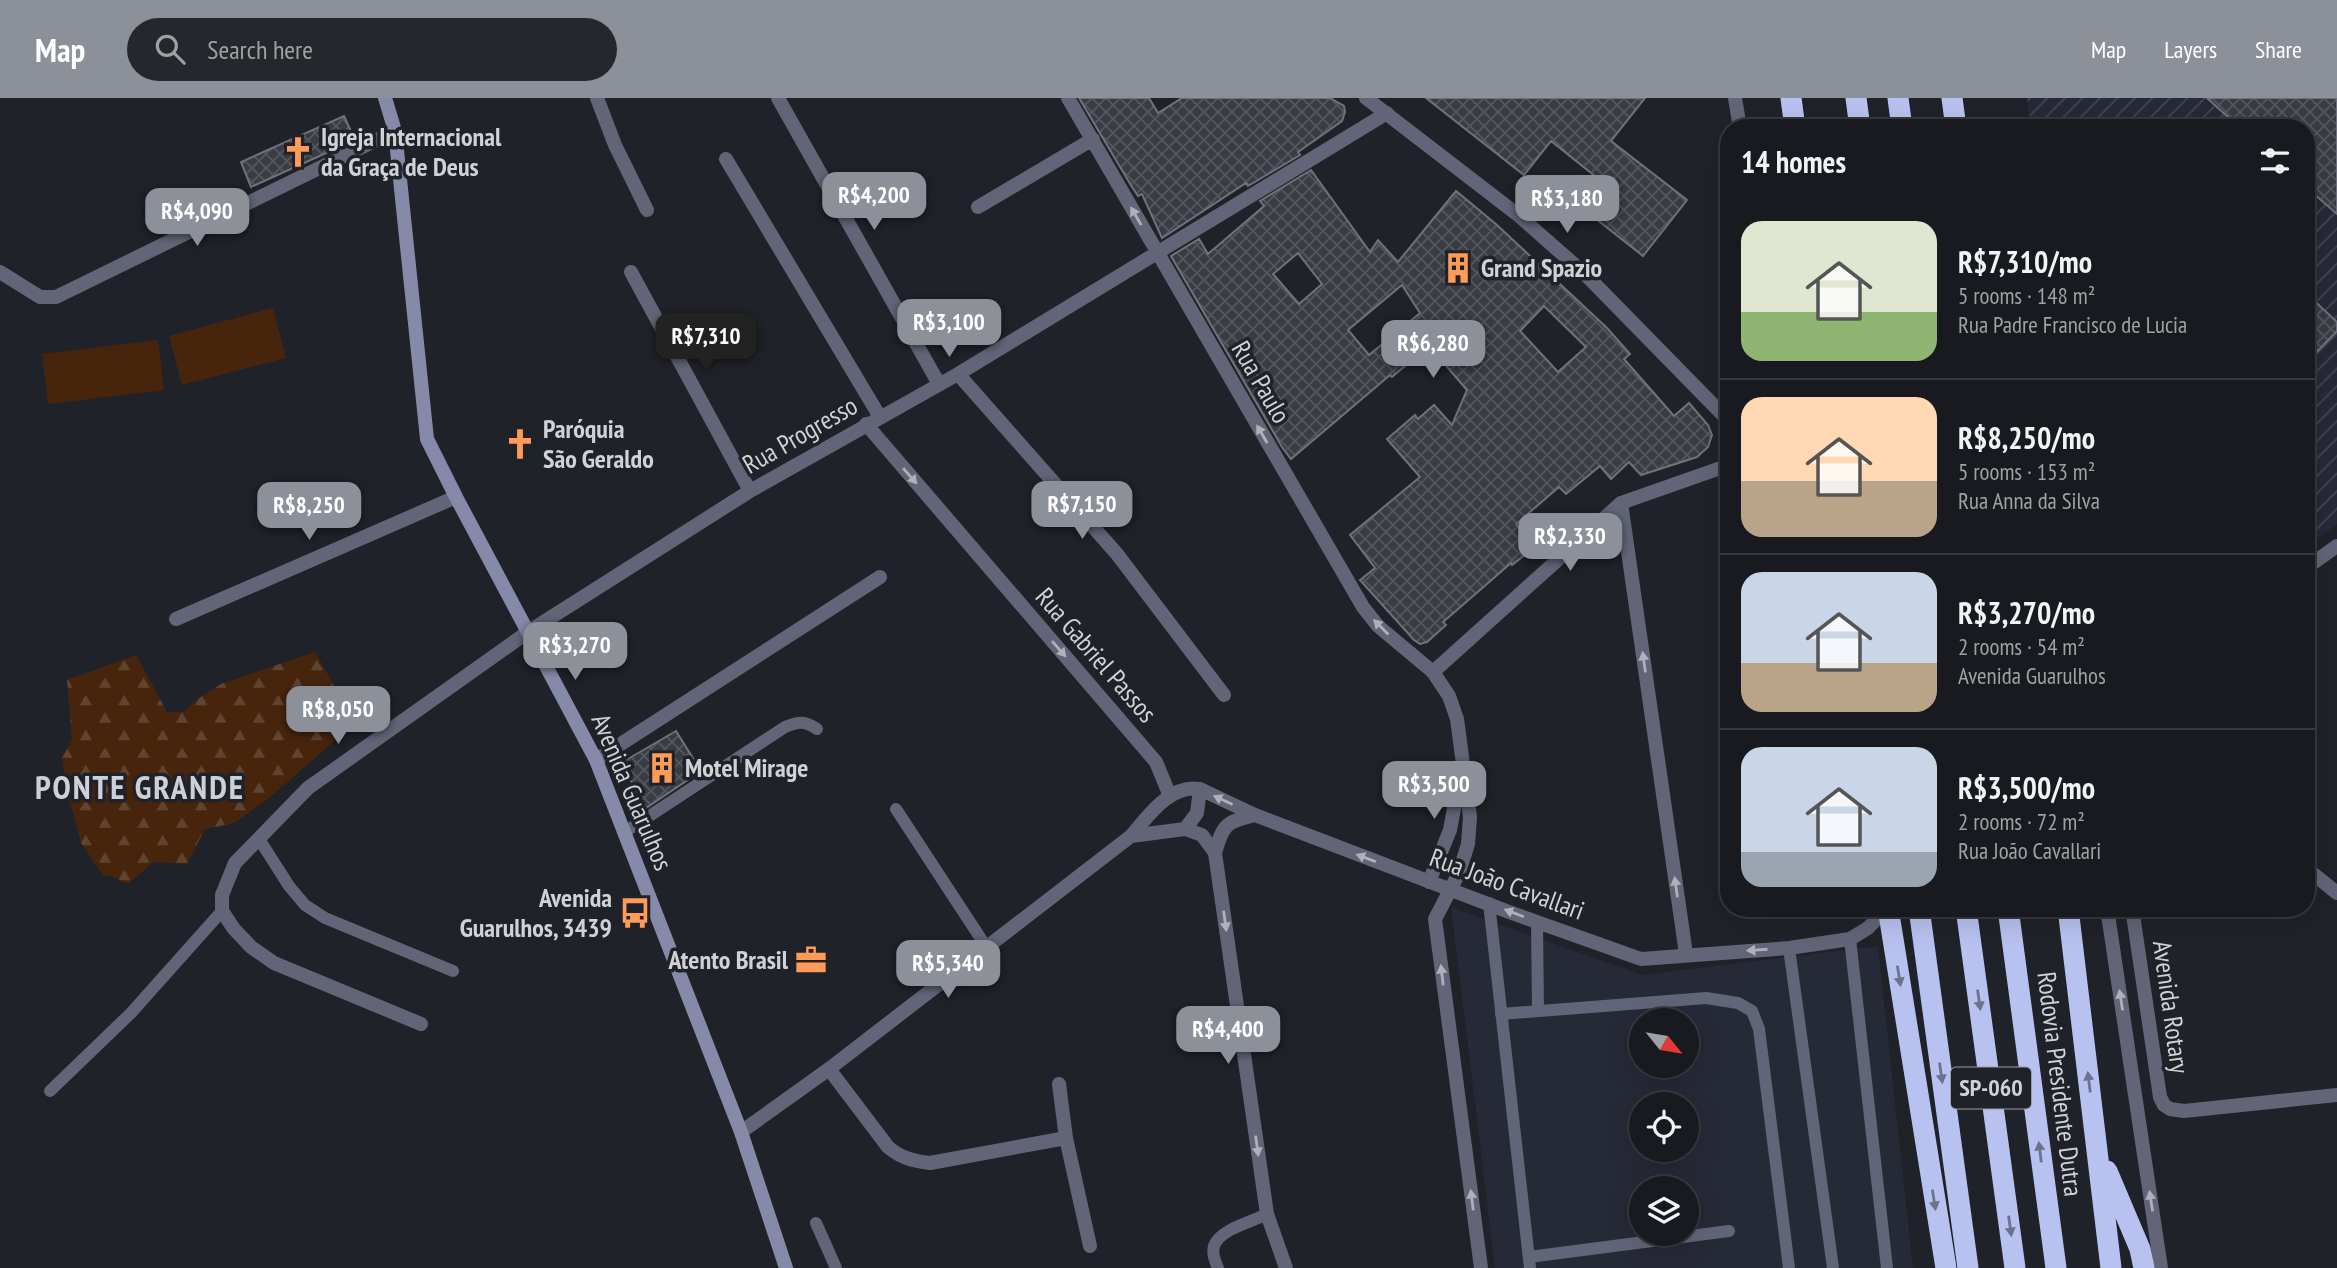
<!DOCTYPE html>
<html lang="en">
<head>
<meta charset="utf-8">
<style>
  :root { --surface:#181a1f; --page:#25272c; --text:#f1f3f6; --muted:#9fa1a4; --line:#36383d; --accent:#8c9099 }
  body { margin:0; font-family:"PT Sans Narrow",sans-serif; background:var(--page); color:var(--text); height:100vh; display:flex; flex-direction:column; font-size:26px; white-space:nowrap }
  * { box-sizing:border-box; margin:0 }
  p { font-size:23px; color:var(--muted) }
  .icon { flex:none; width:38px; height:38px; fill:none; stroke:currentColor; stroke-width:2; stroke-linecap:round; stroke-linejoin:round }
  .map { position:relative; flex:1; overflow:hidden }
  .details { position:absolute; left:1720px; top:21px; width:595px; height:798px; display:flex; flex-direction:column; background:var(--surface); border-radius:28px; box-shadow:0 7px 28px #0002,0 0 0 2px var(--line) }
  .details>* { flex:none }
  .needle { width:46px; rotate:120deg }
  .fabs { position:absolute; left:1629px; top:910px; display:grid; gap:14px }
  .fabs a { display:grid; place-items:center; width:70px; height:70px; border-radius:50%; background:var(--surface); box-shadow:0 7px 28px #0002,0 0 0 2px var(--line); font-size:35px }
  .price { position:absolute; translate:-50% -60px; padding:0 16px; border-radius:14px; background:var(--accent); color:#fff; font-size:23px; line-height:46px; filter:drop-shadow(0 2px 4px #0008) }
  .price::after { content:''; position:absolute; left:50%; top:42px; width:21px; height:16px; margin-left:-10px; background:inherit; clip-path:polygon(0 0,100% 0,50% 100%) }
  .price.selected { background:#222; color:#fff }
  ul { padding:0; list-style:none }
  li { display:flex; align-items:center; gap:21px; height:175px; padding:0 21px }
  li+li { border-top:2px solid var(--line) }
  li span { display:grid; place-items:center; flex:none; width:196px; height:140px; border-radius:21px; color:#555 }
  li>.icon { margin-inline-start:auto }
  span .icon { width:84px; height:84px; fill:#fffc; stroke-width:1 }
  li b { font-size:30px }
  h2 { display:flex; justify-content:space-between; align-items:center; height:84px; padding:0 21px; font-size:30px }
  header { display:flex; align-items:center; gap:42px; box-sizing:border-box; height:98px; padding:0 35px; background:var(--accent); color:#fff }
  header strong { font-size:33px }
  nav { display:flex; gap:38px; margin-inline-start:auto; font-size:24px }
  .search { width:490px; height:63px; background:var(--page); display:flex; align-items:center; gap:18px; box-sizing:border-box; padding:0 24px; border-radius:38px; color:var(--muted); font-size:26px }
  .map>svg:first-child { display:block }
  .built { fill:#262936; fill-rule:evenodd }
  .industrial { fill:url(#industrial-furrows) }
  .forest { fill:url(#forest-firs) }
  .garden { fill:#47250d }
  .building { fill:url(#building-cross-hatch); stroke:#70727b; stroke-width:2; fill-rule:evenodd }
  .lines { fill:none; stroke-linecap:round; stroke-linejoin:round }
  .service { stroke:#616577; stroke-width:12 }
  .minor { stroke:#616577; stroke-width:14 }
  .tertiary { stroke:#616577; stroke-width:14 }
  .secondary { stroke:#848aa8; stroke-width:14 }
  .motorway { stroke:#b8c2f0; stroke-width:21 }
  .oneway { fill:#afb1ba }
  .oneway2 { fill:#6c728c }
  .labels { text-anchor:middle; stroke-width:7; stroke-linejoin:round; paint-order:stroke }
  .shield { fill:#202229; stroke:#9c9da3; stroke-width:2 }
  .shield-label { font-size:24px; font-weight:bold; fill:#d1d2d7 }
  .poi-label { font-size:26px; font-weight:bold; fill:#d1d2d7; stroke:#202229; text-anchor:start }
  .street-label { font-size:26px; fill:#d1d2d7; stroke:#202229 }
  .district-label { font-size:33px; font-weight:bold; letter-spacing:2px; fill:#cdcfd9; stroke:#202229 }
</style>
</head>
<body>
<header>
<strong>Map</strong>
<div class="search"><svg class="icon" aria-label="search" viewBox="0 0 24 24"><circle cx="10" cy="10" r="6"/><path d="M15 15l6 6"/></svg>Search here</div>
<nav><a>Map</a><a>Layers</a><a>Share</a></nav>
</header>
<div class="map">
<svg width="2337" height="1170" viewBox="0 0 2337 1170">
  <defs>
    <pattern id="industrial-furrows" width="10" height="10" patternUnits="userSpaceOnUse" patternTransform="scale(1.75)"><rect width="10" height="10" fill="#262936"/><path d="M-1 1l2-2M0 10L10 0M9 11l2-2" fill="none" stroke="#444752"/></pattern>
    <pattern id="forest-firs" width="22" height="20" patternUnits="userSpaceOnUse" patternTransform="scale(1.75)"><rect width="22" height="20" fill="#47250d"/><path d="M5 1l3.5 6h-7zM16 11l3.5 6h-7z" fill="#604430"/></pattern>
    <pattern id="building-cross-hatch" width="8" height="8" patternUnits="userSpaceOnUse" patternTransform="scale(1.75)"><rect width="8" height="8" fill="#3a3c44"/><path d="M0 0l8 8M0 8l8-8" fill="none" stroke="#55575e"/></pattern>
  </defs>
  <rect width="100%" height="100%" fill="#202229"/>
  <path class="built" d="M 1451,809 L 1642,877 L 1878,848 L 1913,1170 L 1495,1170 ZM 1642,922 L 1687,922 L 1687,968 L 1642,968 ZM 1642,1006 L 1687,1006 L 1687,1052 L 1642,1052 ZM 1642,1090 L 1687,1090 L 1687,1136 L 1642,1136 Z"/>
  <path class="industrial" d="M 2027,0 L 2337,0 L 2337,426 L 2307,448 L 2306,30 L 2031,30 Z"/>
  <path class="forest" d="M 315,554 L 355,625 L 269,700 L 234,725 L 205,731 L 187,766 L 153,764 L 128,786 L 114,779 L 103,777 L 81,745 L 67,693 L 62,660 L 72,642 L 67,582 L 136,557 L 167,614 L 183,614 L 199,600 L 221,586 Z"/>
  <path class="garden" d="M 273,210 L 286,260 L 182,287 L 169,238 Z
    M 158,242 L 164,292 L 48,306 L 42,256 Z"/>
  <path class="building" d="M 1079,0 L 1149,0 L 1158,15 L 1182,0 L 1330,0 L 1344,8 L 1345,14 L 1342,23 L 1298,54 L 1300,57 L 1248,88 L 1246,85 L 1162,140 L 1142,96 L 1138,98 L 1132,89 Z
    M 1426,0 L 1645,0 L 1611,43 L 1687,102 L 1643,158 L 1586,113 L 1606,87 L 1551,43 L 1524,77 Z
    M 2207,0 L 2337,0 L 2337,116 L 2306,89 L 2306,30 L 2240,30 Z
    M 344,18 L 355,42 L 251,89 L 241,64 Z
    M 1311,72 L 1370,154 L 1378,142 L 1398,164 L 1456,93 L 1497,127 L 1607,230 L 1630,256 L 1624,261 L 1674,318 L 1689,305 L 1708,327 L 1712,337 L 1708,349 L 1697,359 L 1641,377 L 1629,364 L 1611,381 L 1600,368 L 1566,396 L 1559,389 L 1516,426 L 1535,449 L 1512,467 L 1511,465 L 1465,505 L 1443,524 L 1446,527 L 1427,544 L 1420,546 L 1414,542 L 1360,482 L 1375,470 L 1350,437 L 1420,379 L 1387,341 L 1415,317 L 1418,321 L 1434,307 L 1452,327 L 1467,292 L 1429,248 L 1392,279 L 1390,277 L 1291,361 L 1282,349 L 1171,158 L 1199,141 L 1208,156 L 1264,108 L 1260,103 ZM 1298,155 L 1322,186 L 1299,206 L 1273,176 ZM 1402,187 L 1420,215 L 1369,257 L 1348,232 ZM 1544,208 L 1586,249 L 1558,274 L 1520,233 Z
    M 2306,195 L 2337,224 L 2337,233 L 2306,265 Z
    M 676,633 L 701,673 L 646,710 L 621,665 Z"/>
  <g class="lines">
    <path class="service" d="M 896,711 L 987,850
      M 625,734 L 785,629 C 799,623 805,623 817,631
      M 259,741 L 289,788 L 305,807 L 325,820 L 453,873
      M 1489,805 L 1530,1170
      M 1537,824 L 1538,913
      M 1850,841 L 1887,1170
      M 1789,850 L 1833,1170
      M 1501,916 L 1706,900 L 1738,905 L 1752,913 L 1759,931 L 1789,1170
      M 50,993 L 131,915 L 222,813
      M 816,1125 L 836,1170
      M 1529,1159 L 1729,1133
      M 1218,1170 C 1215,1163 1212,1156 1214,1148 C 1220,1131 1252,1124 1267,1116"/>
    <path class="minor" d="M 597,0 L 615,47 L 647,112
      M 778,0 L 939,286
      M 1068,0 L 1363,509 L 1378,528 L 1433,574
      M 726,61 L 880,319
      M 978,109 L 1093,41
      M 0,174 L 40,199 L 56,199 L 395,33
      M 631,174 L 750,393
      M 958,276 L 1117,456 L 1224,597
      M 866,326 L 1156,664 L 1170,698
      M 1621,405 L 1686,856
      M 176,521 L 456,399
      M 596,662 L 880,479
      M 2306,770 L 2337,795
      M 2132,810 L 2160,999 L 2164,1007 L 2170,1011 L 2184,1013 L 2337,997
      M 421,926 L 274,865 L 251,849 L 234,831 L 222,813 L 222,797 L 235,765 L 308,690 L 528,534 L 750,393 L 958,276 L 1387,15
      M 829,971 L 888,1049 C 901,1060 913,1063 930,1065 L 1066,1040 L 1090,1148
      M 1059,986 L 1066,1040"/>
    <path class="tertiary" d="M 1366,0 L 1518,117 L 1585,176 L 1729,323
      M 1735,0 L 1740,30
      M 2306,470 L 2337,448
      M 1185,731 L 1197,715 L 1200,691
      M 1131,738 L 1185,731 L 1202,737 L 1215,755 L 1267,1116 L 1286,1170
      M 1215,755 C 1223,726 1226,724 1255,717
      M 1429,784 L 1450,732 L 1460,678
      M 2107,810 L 2161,1170
      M 741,1034 L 829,971 L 1131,738 C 1148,718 1170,686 1200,691 L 1255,717 L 1509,814 L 1641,861 L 1789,850 L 1850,841 L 1868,830 L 1887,810
      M 1481,1170 L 1435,821 L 1459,775 L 1468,746 L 1470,719 L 1457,621 L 1449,598 L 1433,574 L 1621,405 L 1729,367"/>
    <path class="secondary" d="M 385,0 L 395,33 L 427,341 L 456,399 L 596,662 L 741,1034 L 786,1170"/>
    <path class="motorway" d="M 1791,0 L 1795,30
      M 1856,0 L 1860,30
      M 1898,0 L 1902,30
      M 1952,0 L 1956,30
      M 1888,810 L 1946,1170
      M 1919,810 L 1968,1170
      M 1966,810 L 2015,1170
      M 2008,810 L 2056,1170
      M 2068,810 L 2111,1170
      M 2107,1073 L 2140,1151 L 2144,1170"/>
  </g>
  <defs><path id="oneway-solid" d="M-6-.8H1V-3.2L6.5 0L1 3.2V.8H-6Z" transform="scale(1.75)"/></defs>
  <g class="oneway">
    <use href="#oneway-solid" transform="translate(1136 118) rotate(-120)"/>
    <use href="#oneway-solid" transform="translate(1262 336) rotate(-120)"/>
    <use href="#oneway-solid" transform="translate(910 378) rotate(49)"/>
    <use href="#oneway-solid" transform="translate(1381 529) rotate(-135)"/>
    <use href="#oneway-solid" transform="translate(1059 551) rotate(49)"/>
    <use href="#oneway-solid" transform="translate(1644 564) rotate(-98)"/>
    <use href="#oneway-solid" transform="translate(1223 702) rotate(-155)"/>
    <use href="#oneway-solid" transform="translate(1366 760) rotate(-159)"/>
    <use href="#oneway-solid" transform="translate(1676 789) rotate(-98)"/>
    <use href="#oneway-solid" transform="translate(1514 815) rotate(-159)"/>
    <use href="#oneway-solid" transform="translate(1225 823) rotate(82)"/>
    <use href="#oneway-solid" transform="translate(1757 852) rotate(176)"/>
    <use href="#oneway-solid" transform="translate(1442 877) rotate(-97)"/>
    <use href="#oneway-solid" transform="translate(2121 902) rotate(-99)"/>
    <use href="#oneway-solid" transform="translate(1257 1048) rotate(82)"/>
    <use href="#oneway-solid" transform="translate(1472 1102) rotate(-97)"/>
    <use href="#oneway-solid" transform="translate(2151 1103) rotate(-99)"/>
  </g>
  <g class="oneway2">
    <use href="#oneway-solid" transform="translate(1899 878) rotate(81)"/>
    <use href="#oneway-solid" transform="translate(1979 902) rotate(82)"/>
    <use href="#oneway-solid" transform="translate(1941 975) rotate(82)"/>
    <use href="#oneway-solid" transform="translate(2089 984) rotate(-97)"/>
    <use href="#oneway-solid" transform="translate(2040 1054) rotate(-97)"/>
    <use href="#oneway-solid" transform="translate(1934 1102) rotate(81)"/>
    <use href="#oneway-solid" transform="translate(2010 1128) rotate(82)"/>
  </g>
  <defs>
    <symbol id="church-bare" viewBox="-9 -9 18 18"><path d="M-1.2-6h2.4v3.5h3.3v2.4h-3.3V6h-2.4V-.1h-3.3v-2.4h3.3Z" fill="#fe9b58" stroke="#202229" stroke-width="2.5" paint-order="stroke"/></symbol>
    <symbol id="building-bare" viewBox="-9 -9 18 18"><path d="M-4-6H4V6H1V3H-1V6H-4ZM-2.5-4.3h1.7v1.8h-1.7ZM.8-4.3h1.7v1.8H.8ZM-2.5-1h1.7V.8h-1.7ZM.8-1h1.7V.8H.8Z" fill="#fe9b58" stroke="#202229" stroke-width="2.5" paint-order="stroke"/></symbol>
    <symbol id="bus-bare" viewBox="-9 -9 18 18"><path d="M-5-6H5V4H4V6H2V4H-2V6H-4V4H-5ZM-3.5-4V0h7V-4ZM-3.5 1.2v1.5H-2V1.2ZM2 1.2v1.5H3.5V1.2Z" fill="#fe9b58" stroke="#202229" stroke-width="2.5" paint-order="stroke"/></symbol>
    <symbol id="office-bare" viewBox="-9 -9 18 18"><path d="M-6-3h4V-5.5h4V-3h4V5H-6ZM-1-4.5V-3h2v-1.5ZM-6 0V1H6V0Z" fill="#fe9b58" stroke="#202229" stroke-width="2.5" paint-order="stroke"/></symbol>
  </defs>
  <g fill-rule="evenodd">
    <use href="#church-bare" x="276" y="32" width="44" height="44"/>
    <use href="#building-bare" x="1436" y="148" width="44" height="44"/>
    <use href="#church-bare" x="498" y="324" width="44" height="44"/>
    <use href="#building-bare" x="640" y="648" width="44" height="44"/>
    <use href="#bus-bare" x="613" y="793" width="44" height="44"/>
    <use href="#office-bare" x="789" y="840" width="44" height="44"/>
  </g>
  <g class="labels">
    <rect class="shield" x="1951" y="969.5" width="80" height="41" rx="5"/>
    <g class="shield-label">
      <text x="1991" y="998">SP-060</text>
    </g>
    <g class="poi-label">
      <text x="321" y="48">Igreja Internacional<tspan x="321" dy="30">da Graça de Deus</tspan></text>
      <text x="1481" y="179">Grand Spazio</text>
      <text x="543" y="340">Paróquia<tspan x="543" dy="30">São Geraldo</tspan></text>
      <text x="685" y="679">Motel Mirage</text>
      <text x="612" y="809" text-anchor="end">Avenida<tspan x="612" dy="30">Guarulhos, 3439</tspan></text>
      <text x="788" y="871" text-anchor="end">Atento Brasil</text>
    </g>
    <g class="street-label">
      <text transform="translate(1261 284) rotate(60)" y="9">Rua Paulo</text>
      <text transform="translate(800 337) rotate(-30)" y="9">Rua Progresso</text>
      <text transform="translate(1096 557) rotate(49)" y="9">Rua Gabriel Passos</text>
      <text transform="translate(632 694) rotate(67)" y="9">Avenida Guarulhos</text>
      <text transform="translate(1507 786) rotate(20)" y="9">Rua João Cavallari</text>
      <text transform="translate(2171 909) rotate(82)" y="9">Avenida Rotary</text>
      <text transform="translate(2060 986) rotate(83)" y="9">Rodovia Presidente Dutra</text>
    </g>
    <g class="district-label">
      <text x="140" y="701">PONTE GRANDE</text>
    </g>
  </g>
</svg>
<div class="fabs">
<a><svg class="needle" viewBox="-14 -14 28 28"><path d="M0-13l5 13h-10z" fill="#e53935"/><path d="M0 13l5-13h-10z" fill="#9fa1a4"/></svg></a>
<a><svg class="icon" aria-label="locate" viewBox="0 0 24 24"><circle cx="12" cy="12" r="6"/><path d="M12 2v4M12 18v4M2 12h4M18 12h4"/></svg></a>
<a><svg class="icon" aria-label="layers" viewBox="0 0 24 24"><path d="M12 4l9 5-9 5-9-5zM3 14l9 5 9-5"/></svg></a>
</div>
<b class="price" style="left:874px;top:134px">R$4,200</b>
<b class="price" style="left:1567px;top:137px">R$3,180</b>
<b class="price" style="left:197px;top:150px">R$4,090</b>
<b class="price" style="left:949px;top:261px">R$3,100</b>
<b class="price selected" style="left:706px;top:275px">R$7,310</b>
<b class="price" style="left:1433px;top:282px">R$6,280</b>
<b class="price" style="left:1082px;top:443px">R$7,150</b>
<b class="price" style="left:309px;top:444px">R$8,250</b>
<b class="price" style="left:1570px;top:475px">R$2,330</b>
<b class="price" style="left:575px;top:584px">R$3,270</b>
<b class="price" style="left:338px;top:648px">R$8,050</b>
<b class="price" style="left:1434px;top:723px">R$3,500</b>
<b class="price" style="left:948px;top:902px">R$5,340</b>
<b class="price" style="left:1228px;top:968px">R$4,400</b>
<section class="details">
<h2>14 homes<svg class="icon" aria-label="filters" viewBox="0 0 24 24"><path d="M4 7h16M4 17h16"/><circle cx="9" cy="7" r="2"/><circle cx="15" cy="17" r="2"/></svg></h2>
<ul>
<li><span style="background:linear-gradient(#dfe7d0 65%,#8fb573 0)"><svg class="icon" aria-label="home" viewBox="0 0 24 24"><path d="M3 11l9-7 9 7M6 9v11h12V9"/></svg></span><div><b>R$7,310/mo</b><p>5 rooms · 148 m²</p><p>Rua Padre Francisco de Lucia</p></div></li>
<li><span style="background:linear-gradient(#ffd9b3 60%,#b9a48a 0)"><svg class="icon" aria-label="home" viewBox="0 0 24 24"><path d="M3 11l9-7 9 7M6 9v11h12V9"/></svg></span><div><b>R$8,250/mo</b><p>5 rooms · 153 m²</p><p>Rua Anna da Silva</p></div></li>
<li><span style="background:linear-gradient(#c9d6e8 65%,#b9a48a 0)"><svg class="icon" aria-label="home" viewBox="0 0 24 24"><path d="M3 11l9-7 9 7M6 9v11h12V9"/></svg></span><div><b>R$3,270/mo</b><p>2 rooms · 54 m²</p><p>Avenida Guarulhos</p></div></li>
<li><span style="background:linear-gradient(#c9d6e8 75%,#9aa5b1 0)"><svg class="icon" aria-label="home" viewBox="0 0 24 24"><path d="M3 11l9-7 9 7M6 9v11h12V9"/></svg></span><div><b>R$3,500/mo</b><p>2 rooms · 72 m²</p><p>Rua João Cavallari</p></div></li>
</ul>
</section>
</div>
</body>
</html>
